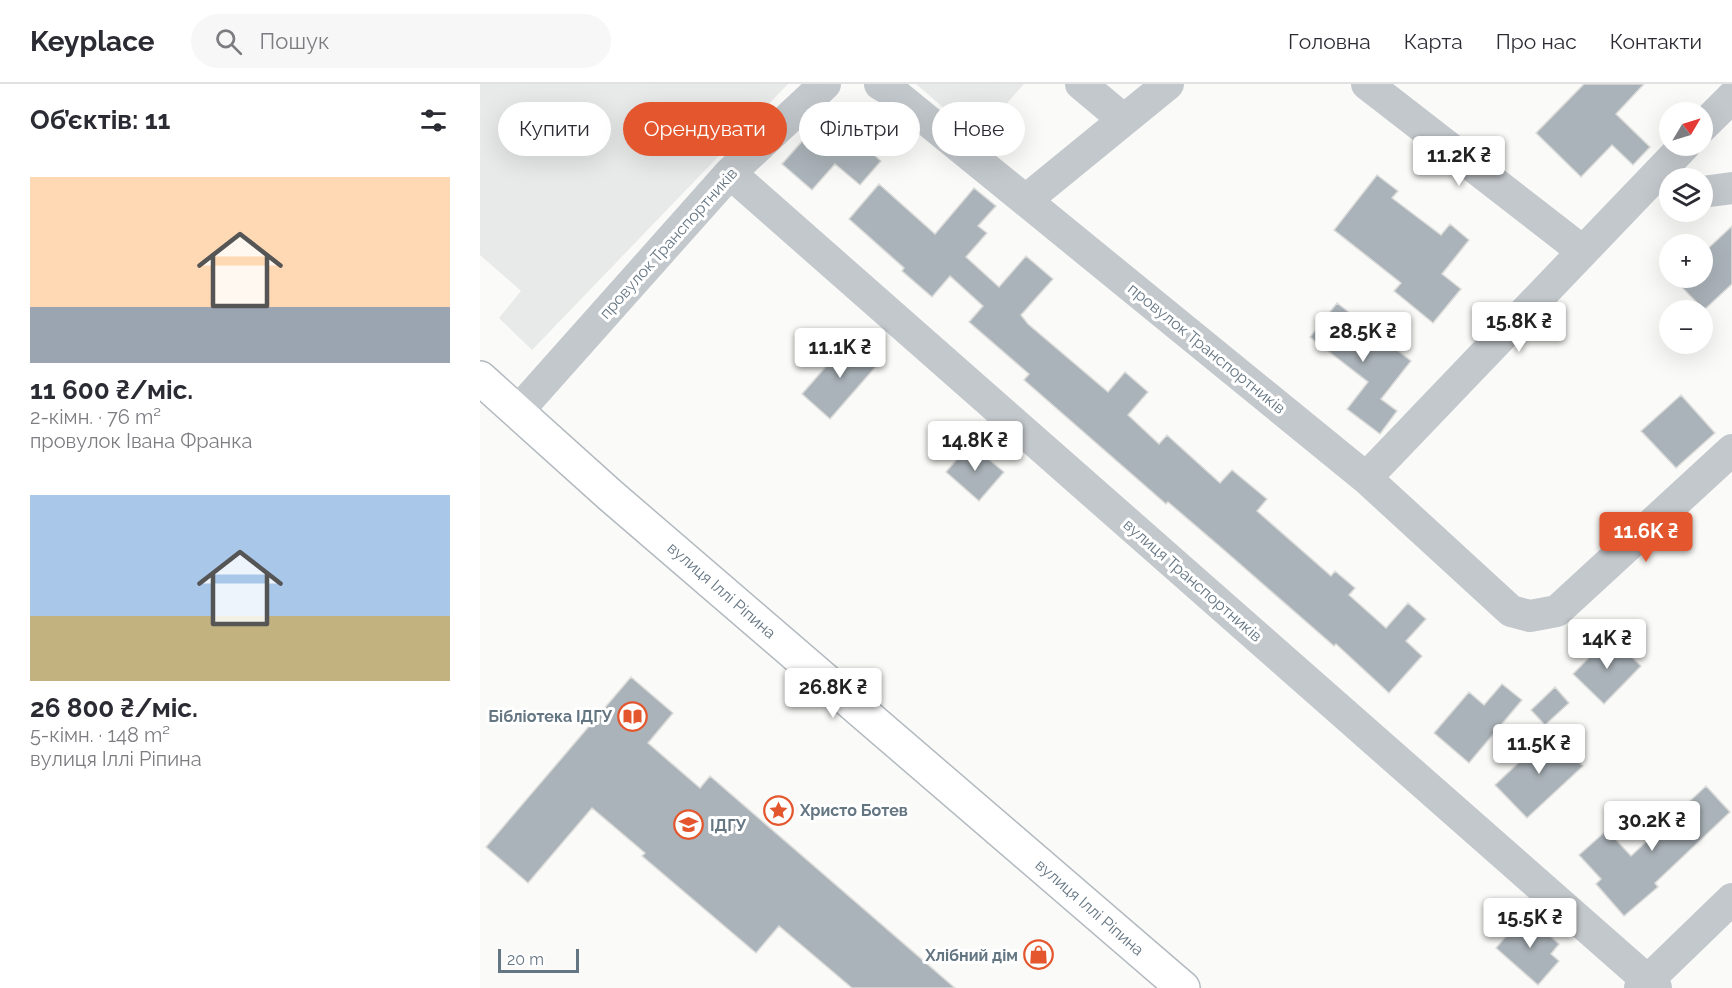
<!DOCTYPE html>
<html lang="uk">
<head>
<meta charset="utf-8">
<style>
  :root { --surface:#fff; --page:#f7f7f7; --text:#2b2b33; --muted:#7c7c81; --line:#e1e1e2; --accent:#e4572e }
  body { margin:0; font-family:Raleway,sans-serif; background:var(--page); color:var(--text); height:100vh; display:flex; flex-direction:column; font-size:22px; white-space:nowrap }
  * { box-sizing:border-box; margin:0 }
  p { font-size:20px; color:var(--muted) }
  .icon { flex:none; width:33px; height:33px; fill:none; stroke:currentColor; stroke-width:2; stroke-linecap:round; stroke-linejoin:round }
  .map { position:relative; flex:1; overflow:hidden }
  .details { display:flex; flex-direction:column; background:var(--surface); width:480px }
  .details>* { flex:none }
  .banner { position:absolute; left:18px; top:18px; width:570px; height:54px; display:flex; gap:12px }
  .needle { width:39px; rotate:52deg }
  .controls { position:absolute; left:1179px; top:18px; display:grid; gap:12px }
  .controls a { display:grid; place-items:center; width:54px; height:54px; border-radius:50%; background:var(--surface); box-shadow:0 6px 24px #0002; font-size:30px }
  .scale { position:absolute; left:18px; bottom:15px; width:81px; box-sizing:border-box; padding-left:6px; border:3px solid #657683; border-top:0; font-size:16px; line-height:21px; white-space:nowrap; color:#657683; -webkit-text-stroke:4px #fff; paint-order:stroke }
  .price { position:absolute; translate:-50% -51px; padding:0 14px; border-radius:6px; background:#fff; color:#222; font-size:20px; line-height:39px; filter:drop-shadow(0 2px 3px #0008) }
  .price::after { content:''; position:absolute; left:50%; top:36px; width:18px; height:14px; margin-left:-9px; background:inherit; clip-path:polygon(0 0,100% 0,50% 100%) }
  .price.current { background:var(--accent); color:#fff }
  ul { padding:0; list-style:none }
  li { display:grid; align-content:center; gap:12px; height:318px; padding:0 30px }
  li span { display:grid; place-items:center; height:186px; border-radius:0px; color:#555 }
  li>.icon { margin-inline-start:auto }
  span .icon { width:108px; height:108px; fill:#fffc; stroke-width:1 }
  li b { font-size:26px }
  h2 { display:flex; justify-content:space-between; align-items:center; height:72px; padding:0 30px; font-size:26px }
  .pill { padding:0 21px; border-radius:27px; background:var(--surface); box-shadow:0 6px 24px #0002; font-size:21px; line-height:54px }
  .pill.current { background:var(--accent); color:#fff }
  header { display:flex; align-items:center; gap:36px; box-sizing:border-box; height:84px; padding:0 30px; background:var(--surface); border-bottom:2px solid var(--line) }
  header strong { font-size:28px }
  nav { display:flex; gap:33px; margin-inline-start:auto; font-size:21px }
  .search { width:420px; height:54px; background:var(--page); display:flex; align-items:center; gap:15px; box-sizing:border-box; padding:0 21px; border-radius:33px; color:var(--muted); font-size:22px }
  main { display:flex; flex:1; min-height:0 }
  .map>svg:first-child { display:block }
  .built { fill:#e8e9e9 }
  .building { fill:#aab3b9; stroke:#dcdcda; stroke-width:1.5 }
  .lines { fill:none; stroke-linecap:round; stroke-linejoin:round }
  .secondary-casing { stroke:#b3babf; stroke-width:36 }
  .minor { stroke:#c3c8cc; stroke-width:32 }
  .secondary { stroke:#fff; stroke-width:33 }
  .labels { text-anchor:middle; stroke-width:6; stroke-linejoin:round; paint-order:stroke }
  .street-label { font-size:16px; fill:#657683; stroke:#fff }
  .poi-label { font-size:16px; font-weight:bold; fill:#657683; stroke:#fff; text-anchor:end }
</style>
</head>
<body>
<header>
<strong>Keyplace</strong>
<div class="search"><svg class="icon" aria-label="search" viewBox="0 0 24 24"><circle cx="10" cy="10" r="6"/><path d="M15 15l6 6"/></svg>Пошук</div>
<nav><a>Головна</a><a>Карта</a><a>Про нас</a><a>Контакти</a></nav>
</header>
<main>
<section class="details">
<h2>Об’єктів: 11<svg class="icon" aria-label="filters" viewBox="0 0 24 24"><path d="M4 7h16M4 17h16"/><circle cx="9" cy="7" r="2"/><circle cx="15" cy="17" r="2"/></svg></h2>
<ul>
<li><span style="background:linear-gradient(#ffd9b3 70%,#9aa5b1 0)"><svg class="icon" aria-label="home" viewBox="0 0 24 24"><path d="M3 11l9-7 9 7M6 9v11h12V9"/></svg></span><div><b>11 600 ₴/міс.</b><p>2-кімн. · 76 m²</p><p>провулок Івана Франка</p></div></li>
<li><span style="background:linear-gradient(#a9c7e8 65%,#c2b280 0)"><svg class="icon" aria-label="home" viewBox="0 0 24 24"><path d="M3 11l9-7 9 7M6 9v11h12V9"/></svg></span><div><b>26 800 ₴/міс.</b><p>5-кімн. · 148 m²</p><p>вулиця Іллі Ріпина</p></div></li>
</ul>
</section>
<div class="map">
<svg width="1252" height="904" viewBox="0 0 1252 904">
  <rect width="100%" height="100%" fill="#fafaf8"/>
  <path class="built" d="M 0,0 L 308,0 L 52,266 L 19,234 L 41,207 L 0,171 Z
    M 436,0 L 544,0 L 497,53 Z"/>
  <path class="building" d="M 1104,0 L 1164,0 L 1136,30 L 1170,63 L 1153,81 L 1132,61 L 1101,93 L 1056,49 Z
    M 340,37 L 366,60 L 373,52 L 401,77 L 380,101 L 355,80 L 332,106 L 302,80 Z
    M 897,91 L 918,107 L 912,114 L 961,151 L 970,140 L 989,156 L 962,190 L 981,205 L 953,239 L 914,207 L 921,199 L 854,146 Z
    M 399,100 L 455,150 L 494,104 L 516,122 L 498,142 L 507,149 L 486,173 L 519,203 L 546,172 L 573,195 L 541,231 L 548,240 L 628,308 L 645,288 L 668,308 L 648,331 L 679,360 L 687,351 L 740,399 L 752,386 L 787,415 L 777,427 L 851,492 L 855,487 L 875,504 L 869,511 L 906,544 L 928,519 L 946,535 L 926,557 L 942,572 L 909,609 L 856,560 L 854,562 L 744,466 L 688,418 L 686,420 L 544,296 L 549,290 L 489,238 L 503,222 L 470,192 L 452,213 L 422,187 L 424,184 L 369,135 Z
    M 1252,142 L 1252,200 L 1224,226 L 1193,194 L 1222,194 L 1222,170 Z
    M 857,219 L 931,277 L 901,315 L 917,327 L 900,350 L 867,325 L 888,298 L 830,253 Z
    M 370,255 L 398,280 L 350,335 L 322,310 Z
    M 1201,311 L 1235,349 L 1196,384 L 1161,347 Z
    M 490,360 L 524,388 L 499,417 L 466,388 Z
    M 1130,552 L 1161,582 L 1124,620 L 1093,590 Z
    M 151,593 L 193,629 L 168,659 L 220,704 L 230,692 L 475,904 L 372,904 L 299,842 L 276,869 L 162,772 L 165,769 L 112,724 L 48,799 L 6,763 Z
    M 1022,600 L 1042,616 L 989,679 L 954,649 L 989,608 L 1004,621 Z
    M 1075,603 L 1089,619 L 1065,641 L 1051,626 Z
    M 1071,648 L 1103,682 L 1047,734 L 1015,701 Z
    M 1226,702 L 1250,728 L 1175,799 L 1178,803 L 1144,832 L 1116,800 L 1121,795 L 1099,771 L 1127,746 L 1151,772 Z
    M 1045,830 L 1079,860 L 1071,870 L 1079,877 L 1058,901 L 1016,864 Z"/>
  <g class="lines">
    <defs>
      <path id="secondary" d="M 0,294 L 130,411 L 703,904"/>
    </defs>
    <use href="#secondary" class="secondary-casing"/>
    <path class="minor" d="M 400,0 L 410,6 L 886,394 L 1031,527 L 1050,532 L 1077,527 L 1252,366
      M 601,0 L 644,36
      M 887,0 L 1101,166
      M 1222,43 L 1252,13
      M 250,89 L 1176,904
      M 1222,108 L 1252,104
      M 546,116 L 688,0
      M 38,327 L 250,89 L 345,0
      M 886,394 L 1204,62
      M 1160,904 L 1252,815"/>
    <use href="#secondary" class="secondary"/>
  </g>
  <defs>
    <symbol id="library-ring" viewBox="-11 -11 22 22"><circle r="9.5" fill="#fff" stroke="#e4572e" stroke-width="1.5"/><path d="M-6-4Q-3-5.5-.7-3.5V5Q-3 3-6 4ZM6-4Q3-5.5 .7-3.5V5Q3 3 6 4Z" fill="#e4572e"/></symbol>
    <symbol id="sight-ring" viewBox="-11 -11 22 22"><circle r="9.5" fill="#fff" stroke="#e4572e" stroke-width="1.5"/><path d="M0-6L1.8-2.2L6-1.7L2.9 1.2L3.7 5.4L0 3.3L-3.7 5.4L-2.9 1.2L-6-1.7L-1.8-2.2Z" fill="#e4572e"/></symbol>
    <symbol id="university-ring" viewBox="-11 -11 22 22"><circle r="9.5" fill="#fff" stroke="#e4572e" stroke-width="1.5"/><path d="M0-5L7-2L0 1L-7-2ZM-4 1L0 2.5L4 1V4Q0 6-4 4Z" fill="#e4572e"/></symbol>
    <symbol id="shop-ring" viewBox="-11 -11 22 22"><circle r="9.5" fill="#fff" stroke="#e4572e" stroke-width="1.5"/><path d="M-5-2.5h2.3a2.7 3.5 0 0 1 5.4 0H5L5.5 6h-11ZM-1.5-2.5h3a1.5 2.3 0 0 0-3 0Z" fill="#e4572e"/></symbol>
  </defs>
  <g fill-rule="evenodd">
    <use href="#library-ring" x="136" y="616" width="33" height="33"/>
    <use href="#sight-ring" x="282" y="710" width="33" height="33"/>
    <use href="#university-ring" x="192" y="724" width="33" height="33"/>
    <use href="#shop-ring" x="542" y="854" width="33" height="33"/>
  </g>
  <g class="labels">
    <g class="street-label">
      <text transform="translate(188 159) rotate(-48)" y="6">провулок Транспортників</text>
      <text transform="translate(727 264) rotate(39)" y="6">провулок Транспортників</text>
      <text transform="translate(713 496) rotate(41)" y="6">вулиця Транспортників</text>
      <text transform="translate(242 506) rotate(41)" y="6">вулиця Іллі Ріпина</text>
      <text transform="translate(610 823) rotate(41)" y="6">вулиця Іллі Ріпина</text>
    </g>
    <g class="poi-label">
      <text x="132" y="638">Бібліотека ІДГУ</text>
      <text x="320" y="732" text-anchor="start">Христо Ботев</text>
      <text x="230" y="747" text-anchor="start">ІДГУ</text>
      <text x="538" y="877">Хлібний дім</text>
    </g>
  </g>
</svg>
<div class="controls">
<a><svg class="needle" viewBox="-14 -14 28 28"><path d="M0-13l5 13h-10z" fill="#e53935"/><path d="M0 13l5-13h-10z" fill="#7c7c81"/></svg></a>
<a><svg class="icon" aria-label="layers" viewBox="0 0 24 24"><path d="M12 4l9 5-9 5-9-5zM3 14l9 5 9-5"/></svg></a>
<a>+</a>
<a>−</a>
</div>
<div class="scale">20 m</div>
<b class="price" style="left:979px;top:103px">11.2K ₴</b>
<b class="price" style="left:1039px;top:269px">15.8K ₴</b>
<b class="price" style="left:883px;top:279px">28.5K ₴</b>
<b class="price" style="left:360px;top:295px">11.1K ₴</b>
<b class="price" style="left:495px;top:388px">14.8K ₴</b>
<b class="price current" style="left:1166px;top:479px">11.6K ₴</b>
<b class="price" style="left:1127px;top:586px">14K ₴</b>
<b class="price" style="left:353px;top:635px">26.8K ₴</b>
<b class="price" style="left:1059px;top:691px">11.5K ₴</b>
<b class="price" style="left:1172px;top:768px">30.2K ₴</b>
<b class="price" style="left:1050px;top:865px">15.5K ₴</b>
<div class="banner">
<a class="pill">Купити</a>
<a class="pill current">Орендувати</a>
<a class="pill">Фільтри</a>
<a class="pill">Нове</a>
</div>
</div>
</main>
</body>
</html>
